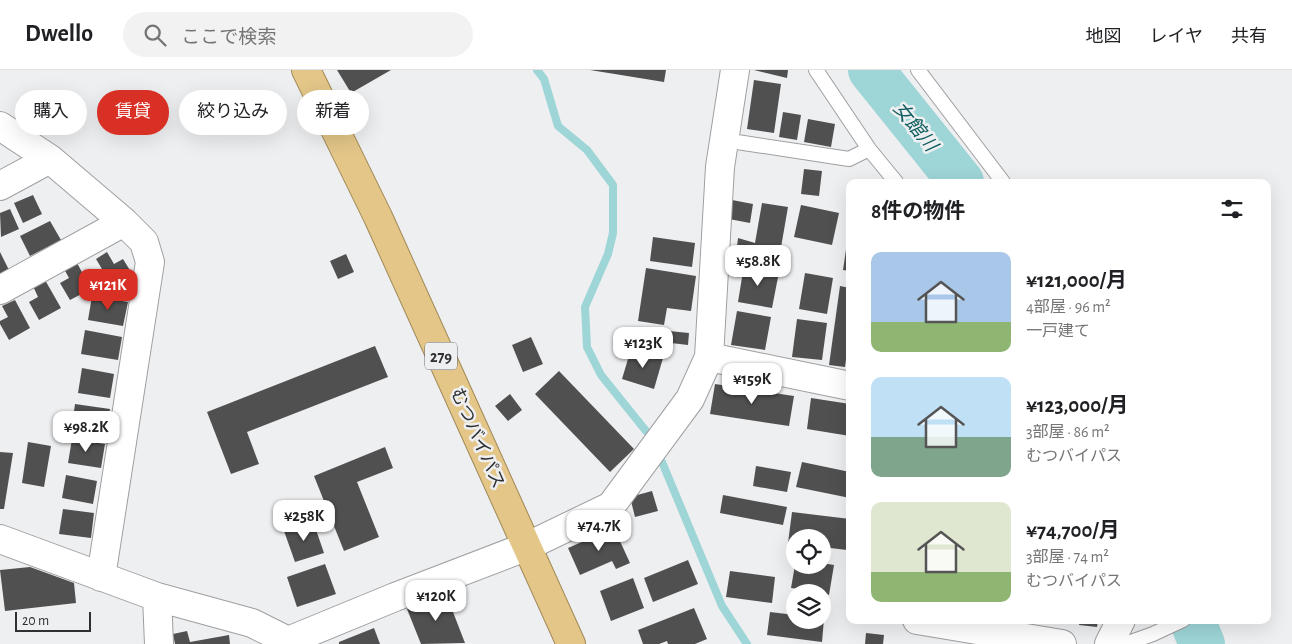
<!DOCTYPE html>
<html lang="ja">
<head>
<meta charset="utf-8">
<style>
  :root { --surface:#fff; --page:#f2f2f2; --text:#202124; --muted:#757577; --line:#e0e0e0; --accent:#d93025 }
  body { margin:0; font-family:"Alegreya Sans","Noto Sans JP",sans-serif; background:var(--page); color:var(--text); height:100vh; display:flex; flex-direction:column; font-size:19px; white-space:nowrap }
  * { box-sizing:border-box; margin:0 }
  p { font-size:16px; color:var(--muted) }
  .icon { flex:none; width:28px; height:28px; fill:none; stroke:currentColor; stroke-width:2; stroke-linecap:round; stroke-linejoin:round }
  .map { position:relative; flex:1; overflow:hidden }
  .drawer { position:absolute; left:846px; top:109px; width:425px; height:445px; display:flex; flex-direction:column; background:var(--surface); border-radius:10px; box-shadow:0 5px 20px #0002 }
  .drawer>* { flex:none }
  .banner { position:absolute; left:15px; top:20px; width:475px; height:45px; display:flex; gap:10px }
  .fabs { position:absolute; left:786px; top:459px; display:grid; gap:10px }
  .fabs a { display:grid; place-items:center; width:45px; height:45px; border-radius:50%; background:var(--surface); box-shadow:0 5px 20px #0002; font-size:25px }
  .scale { position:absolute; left:15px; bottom:12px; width:76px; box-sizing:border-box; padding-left:5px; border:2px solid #303031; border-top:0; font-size:14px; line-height:18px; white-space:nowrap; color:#303031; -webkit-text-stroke:4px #eeeff1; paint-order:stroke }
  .price { position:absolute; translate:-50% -42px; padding:0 11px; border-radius:10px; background:#fff; color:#222; font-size:16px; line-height:32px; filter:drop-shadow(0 1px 2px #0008) }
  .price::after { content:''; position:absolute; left:50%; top:30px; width:15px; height:11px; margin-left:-8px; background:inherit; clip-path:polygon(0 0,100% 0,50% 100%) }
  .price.on { background:var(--accent); color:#fff }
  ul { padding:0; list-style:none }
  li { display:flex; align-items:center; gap:15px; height:125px; padding:0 25px }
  li span { display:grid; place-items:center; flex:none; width:140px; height:100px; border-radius:10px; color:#555 }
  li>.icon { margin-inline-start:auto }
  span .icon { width:60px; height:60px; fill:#fffc; stroke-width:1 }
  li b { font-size:21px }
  h2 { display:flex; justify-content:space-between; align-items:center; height:60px; padding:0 25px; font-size:21px }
  .pill { padding:0 18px; border-radius:22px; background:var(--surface); box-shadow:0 5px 20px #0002; font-size:18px; line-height:45px }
  .pill.on { background:var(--accent); color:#fff }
  header { display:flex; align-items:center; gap:30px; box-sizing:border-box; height:70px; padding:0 25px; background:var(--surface); border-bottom:1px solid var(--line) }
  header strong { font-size:24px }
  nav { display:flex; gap:28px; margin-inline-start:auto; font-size:18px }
  .search { width:350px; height:45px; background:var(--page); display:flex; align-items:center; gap:12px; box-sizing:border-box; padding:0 18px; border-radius:28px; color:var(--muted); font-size:19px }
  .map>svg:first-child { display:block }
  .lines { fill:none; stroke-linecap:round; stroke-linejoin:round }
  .stream { stroke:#9ed5d7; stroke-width:8 }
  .river { stroke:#9ed5d7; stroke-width:46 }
  .building { fill:#515051 }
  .service-casing { stroke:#9f9fa1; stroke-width:16 }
  .minor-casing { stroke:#9f9fa1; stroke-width:30 }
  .trunk-casing { stroke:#a08857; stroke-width:30 }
  .service { stroke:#fff; stroke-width:14 }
  .minor { stroke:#fff; stroke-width:28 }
  .trunk { stroke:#e3c688; stroke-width:28 }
  .labels { text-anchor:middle; stroke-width:5; stroke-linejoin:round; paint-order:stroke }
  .shield { fill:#eeeff1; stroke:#69696b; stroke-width:1 }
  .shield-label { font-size:16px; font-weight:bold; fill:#303031 }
  .street-label { font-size:18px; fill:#303031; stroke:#eeeff1 }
  .water-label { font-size:19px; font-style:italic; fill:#105e60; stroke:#eeeff1 }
</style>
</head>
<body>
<header>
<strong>Dwello</strong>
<div class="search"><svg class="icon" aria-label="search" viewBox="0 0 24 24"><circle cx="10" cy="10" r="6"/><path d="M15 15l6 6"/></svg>ここで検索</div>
<nav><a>地図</a><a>レイヤ</a><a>共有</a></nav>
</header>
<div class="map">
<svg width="1292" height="574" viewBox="0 0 1292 574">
  <rect width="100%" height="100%" fill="#eeeff1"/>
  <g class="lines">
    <path class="stream" d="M 537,0 L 544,9 L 558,56 L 587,80 L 613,115 L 613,163 L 608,184 L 585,237 L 587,277 L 601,305 L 646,361
      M 662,392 L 722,536 L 747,574"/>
    <path class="river" d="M 871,0 L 961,112
      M 1192,550 L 1202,574"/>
  </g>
  <path class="building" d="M 337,0 L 391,0 L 351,23 Z
    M 590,0 L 666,0 L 664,12 Z
    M 754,0 L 788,0 L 787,8 Z
    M 754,10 L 781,14 L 774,63 L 747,59 Z
    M 783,42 L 801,45 L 797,70 L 779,67 Z
    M 808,49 L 835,54 L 831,77 L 804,72 Z
    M 804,99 L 822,101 L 819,126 L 801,124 Z
    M 33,125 L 42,144 L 23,153 L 14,133 Z
    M 732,130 L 753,134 L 750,153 L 729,149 Z
    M 762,133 L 788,137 L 779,189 L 736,185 L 738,168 L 755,173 Z
    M 801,135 L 839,143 L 832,175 L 794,167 Z
    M 10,139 L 19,159 L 1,167 L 0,143 Z
    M 50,151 L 61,170 L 30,186 L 20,166 Z
    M 653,167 L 695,173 L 692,197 L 650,191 Z
    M 847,173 L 850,173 L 850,201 L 843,200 Z
    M 0,182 L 9,200 L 0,204 Z
    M 107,182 L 114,194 L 123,189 L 131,202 L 111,214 L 96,189 Z
    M 346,184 L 354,202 L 338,209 L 330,191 Z
    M 76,191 L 91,219 L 70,230 L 60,213 L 69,208 L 63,197 Z
    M 744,195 L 779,202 L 772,238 L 738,232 Z
    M 646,198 L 696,206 L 691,241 L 667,238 L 664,255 L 638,251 Z
    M 805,203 L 833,208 L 827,244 L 799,239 Z
    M 45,210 L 61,238 L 39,250 L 29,232 L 38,227 L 33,216 Z
    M 840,216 L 850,218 L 850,268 L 849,268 L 845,297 L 829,295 Z
    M 92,226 L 128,232 L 123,256 L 88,250 Z
    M 15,230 L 30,258 L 9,270 L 0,254 L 0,251 L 8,247 L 2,236 Z
    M 737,241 L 771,247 L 765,280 L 731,275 Z
    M 797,249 L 827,253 L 822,290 L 792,287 Z
    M 639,258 L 689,263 L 688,275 L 671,273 L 670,281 L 637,278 Z
    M 85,260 L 122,267 L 118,290 L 81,284 Z
    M 531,267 L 543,294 L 523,302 L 512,275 Z
    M 375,276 L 388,307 L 247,362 L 259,394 L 231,404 L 207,342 Z
    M 631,279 L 663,288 L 654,319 L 622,309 Z
    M 82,298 L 114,304 L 110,328 L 78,323 Z
    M 559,301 L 634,379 L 610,402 L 535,324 Z
    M 715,314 L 794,326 L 789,356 L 710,344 Z
    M 510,324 L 522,340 L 508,351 L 495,336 Z
    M 811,328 L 850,334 L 850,366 L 807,359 Z
    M 75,334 L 110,339 L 107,361 L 72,356 Z
    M 72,369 L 105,374 L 101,398 L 68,393 Z
    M 28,372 L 51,376 L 44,417 L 22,413 Z
    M 385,377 L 393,398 L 357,412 L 379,467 L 344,481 L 314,406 Z
    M 0,382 L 13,383 L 4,439 L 0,439 Z
    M 802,392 L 850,402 L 850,428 L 796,417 Z
    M 756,396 L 791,402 L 787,422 L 753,416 Z
    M 66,405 L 97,411 L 93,434 L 62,428 Z
    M 652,421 L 658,441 L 635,447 L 630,427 Z
    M 723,425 L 787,437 L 783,455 L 720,443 Z
    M 63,439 L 94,443 L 91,468 L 59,464 Z
    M 792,442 L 850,449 L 847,480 L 822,477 L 822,468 L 795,468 L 795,474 L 788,473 Z
    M 313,451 L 324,483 L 295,492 L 284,461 Z
    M 614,458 L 630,493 L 616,499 L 612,491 L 580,505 L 568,478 Z
    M 688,490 L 698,514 L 653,532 L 644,508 Z
    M 822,493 L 834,495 L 829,525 L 822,522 L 791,518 L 795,495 L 822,495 Z
    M 325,494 L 336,524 L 297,537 L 287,507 Z
    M 30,497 L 74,513 L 76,533 L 5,541 L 0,500 Z
    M 730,501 L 775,507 L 772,533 L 726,527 Z
    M 633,508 L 644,538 L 611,551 L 600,521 Z
    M 446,524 L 465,573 L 421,574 L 407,539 Z
    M 694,538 L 707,569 L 695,574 L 668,574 L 667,571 L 659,574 L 643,574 L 638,560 Z
    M 770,542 L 795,545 L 795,550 L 824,549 L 822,572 L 767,565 Z
    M 1080,550 L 1098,550 L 1097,557 L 1079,555 Z
    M 374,558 L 380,574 L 339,574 L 339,572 Z
    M 187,561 L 190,572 L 229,565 L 230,574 L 175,574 L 173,564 Z
    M 866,563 L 884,565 L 883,574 L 865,574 Z"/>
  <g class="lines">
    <defs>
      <path id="service" d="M 816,0 L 869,79 L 896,112
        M 918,0 L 1003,112
        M 724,70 L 849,89 L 869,79
        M 1125,574 L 1153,564 L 1183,550"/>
      <path id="minor" d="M 0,56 L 50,89 L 124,152 L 0,220
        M 0,116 L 50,89
        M 709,287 L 850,316
        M 0,469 L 157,527 L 252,553 L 288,571 L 290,574
        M 101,507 L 150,192 L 144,172 L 124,152
        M 157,527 L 159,574
        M 917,550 L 1062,574
        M 288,571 L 395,527 L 528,476 L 611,436 L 690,329 L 709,287 L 720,97 L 735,0
        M 1109,574 L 1121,550"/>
      <path id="trunk" d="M 306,0 L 378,147 L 571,574"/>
    </defs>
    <use href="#service" class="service-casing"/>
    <use href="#minor" class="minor-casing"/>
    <use href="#trunk" class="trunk-casing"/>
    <use href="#service" class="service"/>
    <use href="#minor" class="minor"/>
    <use href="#trunk" class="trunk"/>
  </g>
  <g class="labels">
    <rect class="shield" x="425" y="272.5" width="32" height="27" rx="4"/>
    <g class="shield-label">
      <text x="441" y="292">279</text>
    </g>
    <g class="street-label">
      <text transform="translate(478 368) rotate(66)" y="6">むつバイパス</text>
    </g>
    <g class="water-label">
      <text transform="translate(916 56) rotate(51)" y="7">女館川</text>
    </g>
  </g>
</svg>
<div class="fabs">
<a><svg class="icon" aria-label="locate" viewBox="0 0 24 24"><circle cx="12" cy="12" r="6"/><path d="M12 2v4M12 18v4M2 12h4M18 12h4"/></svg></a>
<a><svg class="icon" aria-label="layers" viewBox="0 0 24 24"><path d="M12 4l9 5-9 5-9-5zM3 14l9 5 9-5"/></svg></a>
</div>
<div class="scale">20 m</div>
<b class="price" style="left:758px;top:217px">¥58.8K</b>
<b class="price on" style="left:108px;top:241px">¥121K</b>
<b class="price" style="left:643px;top:299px">¥123K</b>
<b class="price" style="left:752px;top:335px">¥159K</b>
<b class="price" style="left:86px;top:383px">¥98.2K</b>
<b class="price" style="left:304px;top:472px">¥258K</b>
<b class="price" style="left:599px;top:482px">¥74.7K</b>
<b class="price" style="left:436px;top:552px">¥120K</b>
<div class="banner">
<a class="pill">購入</a>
<a class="pill on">賃貸</a>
<a class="pill">絞り込み</a>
<a class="pill">新着</a>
</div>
<section class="drawer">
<h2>8件の物件<svg class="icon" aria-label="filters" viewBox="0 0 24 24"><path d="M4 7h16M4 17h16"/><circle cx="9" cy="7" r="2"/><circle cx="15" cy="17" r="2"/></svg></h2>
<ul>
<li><span style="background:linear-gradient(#a9c7e8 70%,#8fb573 0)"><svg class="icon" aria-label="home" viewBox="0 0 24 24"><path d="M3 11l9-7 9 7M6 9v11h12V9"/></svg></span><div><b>¥121,000/月</b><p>4部屋 · 96 m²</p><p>一戸建て</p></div></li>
<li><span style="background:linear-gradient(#bfe0f5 60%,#7fa58c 0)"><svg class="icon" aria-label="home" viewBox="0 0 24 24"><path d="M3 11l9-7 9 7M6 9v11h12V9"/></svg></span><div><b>¥123,000/月</b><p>3部屋 · 86 m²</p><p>むつバイパス</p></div></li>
<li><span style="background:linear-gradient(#dfe7d0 70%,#8fb573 0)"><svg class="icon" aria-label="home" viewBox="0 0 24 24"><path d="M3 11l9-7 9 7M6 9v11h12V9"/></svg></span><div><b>¥74,700/月</b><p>3部屋 · 74 m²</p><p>むつバイパス</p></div></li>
</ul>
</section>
</div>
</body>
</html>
